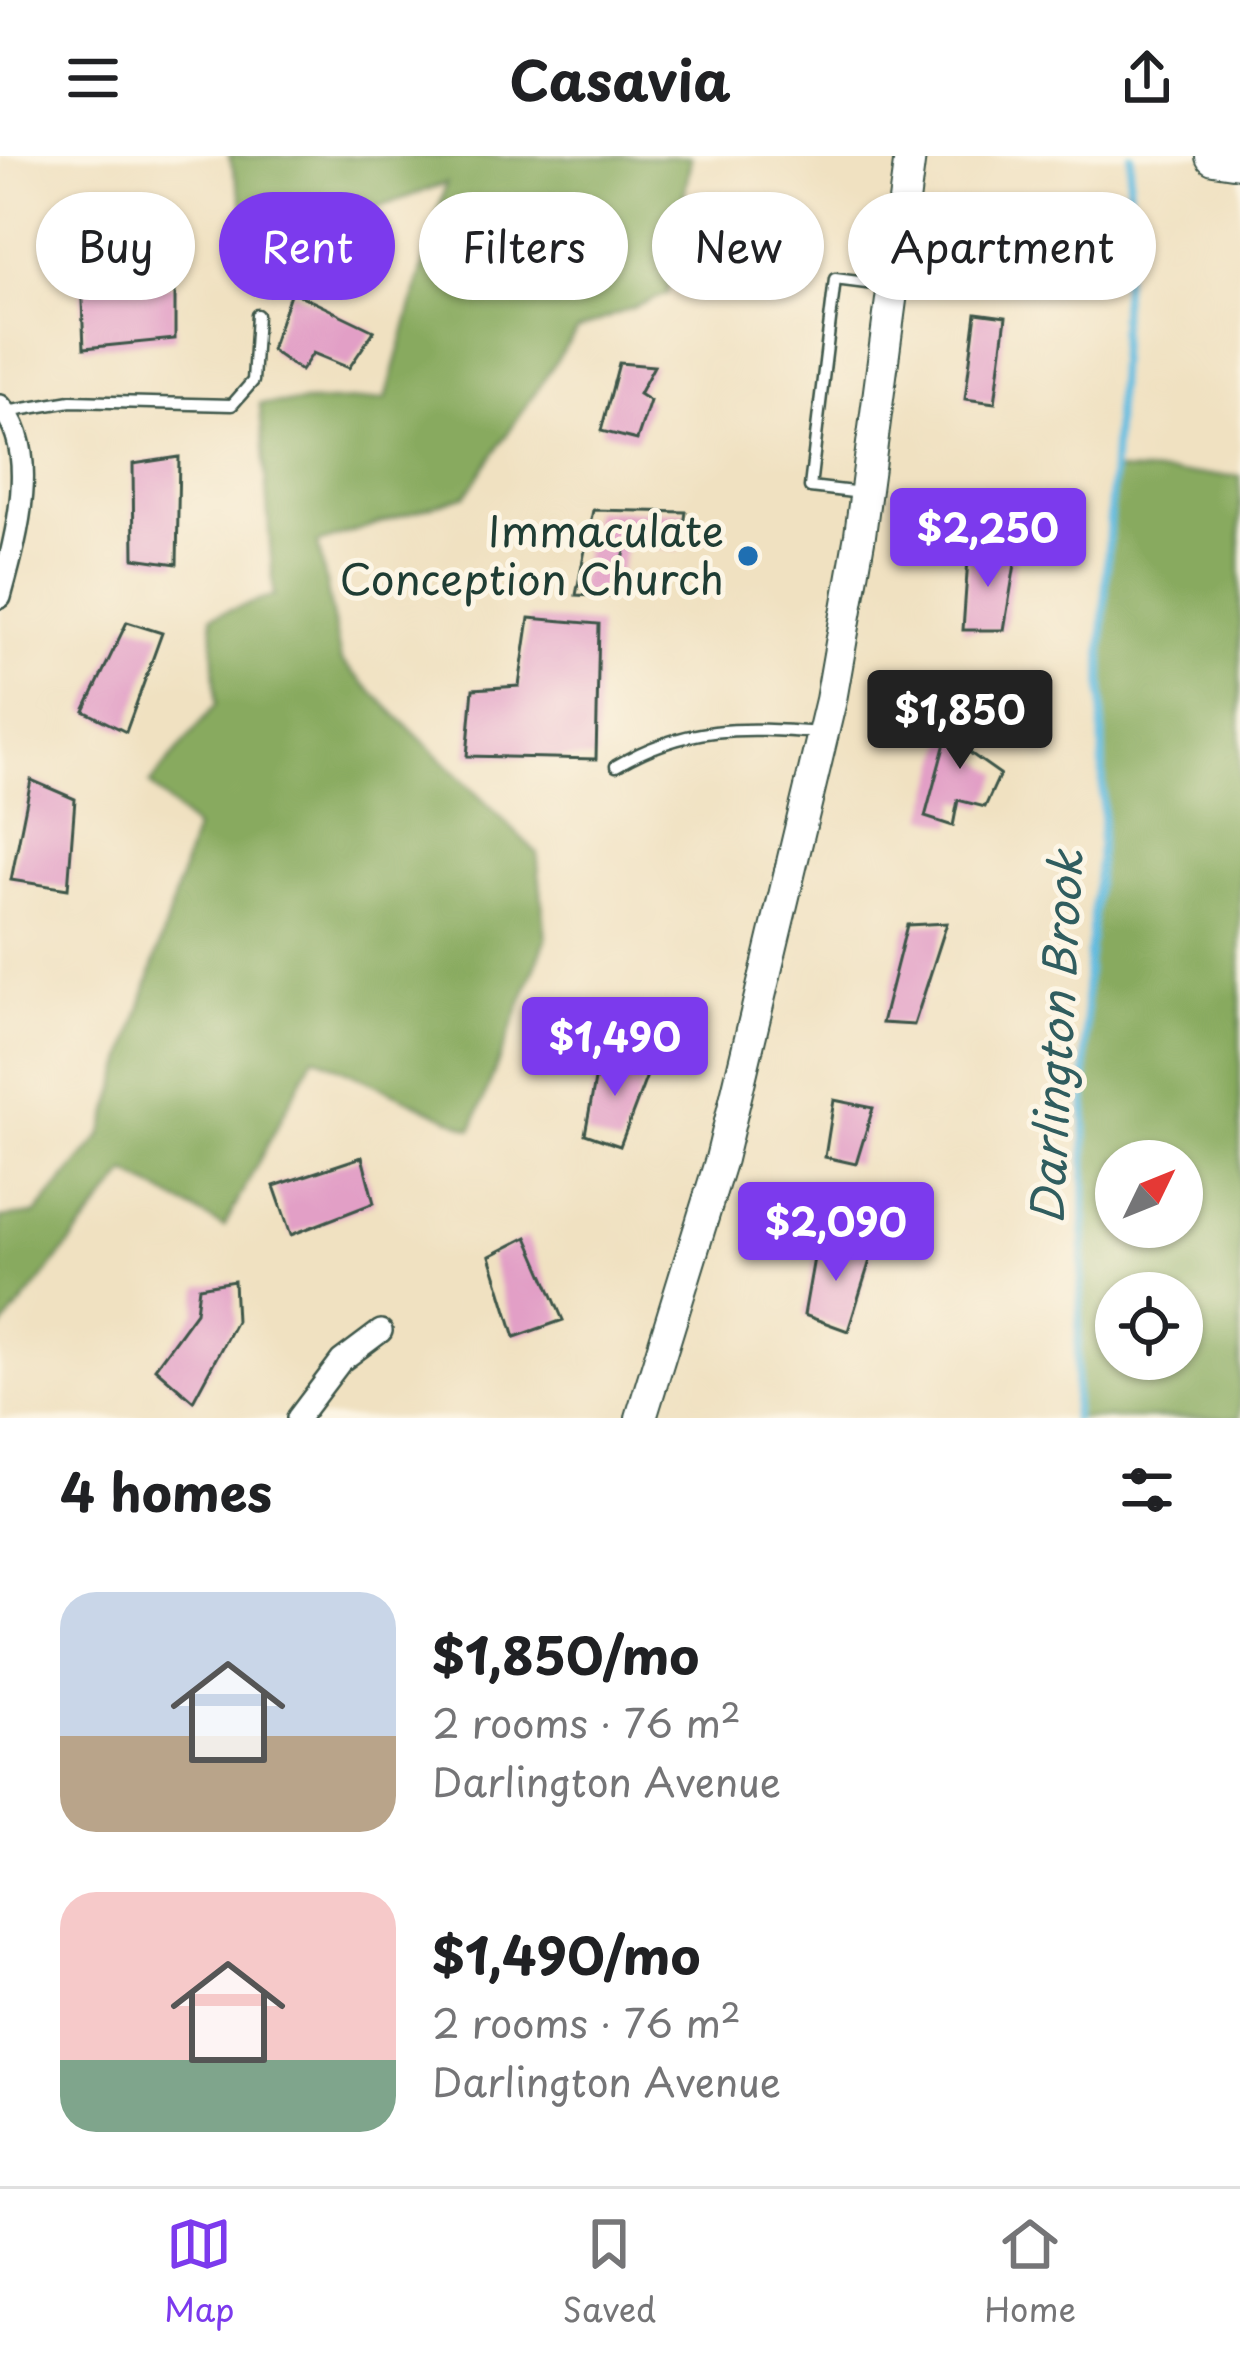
<!DOCTYPE html>
<html lang="en">
<head>
<meta charset="utf-8">
<style>
  :root { --surface:#fff; --page:#f2f2f2; --text:#202124; --muted:#757577; --line:#e0e0e0; --accent:#7c3aed }
  body { margin:0; font-family:"Playpen Sans",sans-serif; background:var(--page); color:var(--text); height:100vh; display:flex; flex-direction:column; font-size:45px; white-space:nowrap }
  * { box-sizing:border-box; margin:0 }
  p { font-size:39px; color:var(--muted) }
  .icon { flex:none; width:66px; height:66px; fill:none; stroke:currentColor; stroke-width:2; stroke-linecap:round; stroke-linejoin:round }
  .map { position:relative; height:1262px; overflow:hidden }
  .sheet { display:flex; flex-direction:column; background:var(--surface); flex:1 }
  .sheet>* { flex:none }
  .banner { position:absolute; left:36px; top:36px; width:1170px; height:108px; display:flex; gap:24px }
  .needle { width:78px; rotate:47deg }
  .controls { position:absolute; left:1095px; top:984px; display:grid; gap:24px }
  .controls a { display:grid; place-items:center; width:108px; height:108px; border-radius:50%; background:var(--surface); box-shadow:0 3px 9px #0004; font-size:60px }
  .price { position:absolute; translate:-50% -102px; padding:0 27px; border-radius:12px; background:var(--accent); color:#fff; font-size:39px; line-height:78px; filter:drop-shadow(0 3px 6px #0008) }
  .price::after { content:''; position:absolute; left:50%; top:72px; width:36px; height:27px; margin-left:-18px; background:inherit; clip-path:polygon(0 0,100% 0,50% 100%) }
  .price.current { background:#222; color:#fff }
  ul { padding:0; list-style:none }
  li { display:flex; align-items:center; gap:36px; height:300px; padding:0 60px }
  li span { display:grid; place-items:center; flex:none; width:336px; height:240px; border-radius:36px; color:#555 }
  li>.icon { margin-inline-start:auto }
  span .icon { width:144px; height:144px; fill:#fffc; stroke-width:1 }
  li b { font-size:51px }
  h2 { display:flex; justify-content:space-between; align-items:center; height:144px; padding:0 60px; font-size:51px }
  .chip { padding:0 42px; border-radius:54px; background:var(--surface); box-shadow:0 3px 9px #0004; font-size:42px; line-height:108px }
  .chip.current { background:var(--accent); color:#fff }
  header { display:flex; justify-content:space-between; align-items:center; height:156px; padding:0 60px; background:var(--surface); font-size:54px; font-weight:700 }
  .dock { display:flex; justify-content:space-around; align-items:center; height:168px; border-top:3px solid var(--line); background:var(--surface); font-size:33px; color:var(--muted) }
  .dock a { display:grid; justify-items:center; gap:6px }
  .dock .current { color:var(--accent) }
  .map>svg:first-child { display:block }
  .forest { fill:#88aa5e; stroke:#547449; stroke-width:3; fill-rule:evenodd }
  .lines { fill:none; stroke-linecap:round; stroke-linejoin:round }
  .stream { stroke:#62bce0; stroke-width:8 }
  .building { fill:#e29fc6 }
  .lane-casing { stroke:#3e5649; stroke-width:15 }
  .street-casing { stroke:#3e5649; stroke-width:26 }
  .secondary-casing { stroke:#3e5649; stroke-width:34 }
  .primary-casing { stroke:#3e5649; stroke-width:40 }
  .lane { stroke:#fff; stroke-width:10 }
  .street { stroke:#fff; stroke-width:21 }
  .secondary { stroke:#fff; stroke-width:30 }
  .primary { stroke:#fff; stroke-width:36 }
  .poi-dot { fill:#1f6fb2; stroke:#fcf5e5; stroke-width:4.5 }
  .labels { text-anchor:middle; stroke-width:10; stroke-linejoin:round; paint-order:stroke }
  .poi-label { font-size:42px; fill:#1f3d34; stroke:#fcf5e5; text-anchor:end }
  .water-label { font-size:45px; font-style:italic; fill:#305d5f; stroke:#fcf5e5 }
</style>
</head>
<body>
<header><svg class="icon" aria-label="menu" viewBox="0 0 24 24"><path d="M4 6h16M4 12h16M4 18h16"/></svg>Casavia<svg class="icon" aria-label="share" viewBox="0 0 24 24"><path d="M12 15V3M7 8l5-5 5 5M5 13v7h14v-7"/></svg></header>
<div class="map">
<svg width="1240" height="1262" viewBox="0 0 1240 1262">
  <rect width="100%" height="100%" fill="#fcf5e5"/>
  <filter id="ink" filterUnits="userSpaceOnUse"><feTurbulence type="fractalNoise" baseFrequency=".00833" numOctaves="2"/><feDisplacementMap in="SourceGraphic" scale="24" xChannelSelector="R" yChannelSelector="G"/><feConvolveMatrix kernelMatrix="1 2 1 2 8 2 1 2 1" color-interpolation-filters="sRGB"/></filter>
  <filter id="wash" filterUnits="userSpaceOnUse"><feTurbulence type="fractalNoise" baseFrequency=".004" numOctaves="4" result="noise"/><feDisplacementMap in="SourceGraphic" scale="48" xChannelSelector="R" yChannelSelector="G"/><feGaussianBlur stdDeviation="2.7" result="paint"/><feColorMatrix in="noise" values="0 0 0 0 0 0 0 0 0 0 0 0 0 0 0 0 0 1.4 0 .05"/><feComposite in="paint" operator="in"/></filter>
  <g filter="url(#wash)">
    <rect width="100%" height="100%" fill="#f0e1c1"/>
    <path class="forest" d="M 229,0 L 691,1 L 667,138 L 577,174 L 466,339 L 318,387 L 341,505 L 537,697 L 546,783 L 472,973 L 314,900 L 224,1071 L 127,1017 L 0,1175 L 0,1062 L 36,1058 L 102,979 L 195,673 L 150,628 L 216,548 L 212,460 L 274,440 L 260,248 L 386,243 L 446,27 L 257,95 Z
      M 1115,315 L 1240,320 L 1240,1262 L 1074,1262 L 1085,1065 L 1086,828 L 1103,665 L 1102,494 ZM 1116,1005 L 1182,1005 L 1182,1071 L 1116,1071 ZM 1116,1137 L 1182,1137 L 1182,1203 L 1116,1203 Z"/>
    <g class="lines">
      <path class="stream" d="M 1074,1262 L 1085,1065 L 1086,828 L 1103,665 L 1102,494 L 1131,0"/>
    </g>
    <g id="blocks">
      <path class="building" d="M 81,122 L 175,130 L 175,183 L 84,192 Z
        M 291,135 L 374,175 L 349,212 L 313,197 L 301,215 L 271,194 Z
        M 976,157 L 1006,161 L 995,247 L 965,243 Z
        M 619,207 L 654,210 L 639,238 L 650,245 L 637,284 L 601,275 Z
        M 179,301 L 177,408 L 134,402 L 133,308 Z
        M 593,354 L 686,356 L 680,395 L 627,387 L 614,441 L 576,439 Z
        M 969,389 L 1016,402 L 1004,474 L 963,474 Z
        M 529,462 L 599,468 L 596,603 L 467,600 L 473,533 L 519,530 Z
        M 127,466 L 162,477 L 126,576 L 84,555 Z
        M 955,550 L 980,567 L 970,597 L 1000,618 L 985,651 L 958,644 L 953,670 L 925,661 Z
        M 31,624 L 75,643 L 68,733 L 11,724 Z
        M 947,767 L 914,869 L 882,867 L 907,769 Z
        M 599,903 L 651,909 L 620,990 L 585,978 Z
        M 834,944 L 873,952 L 856,1008 L 825,1001 Z
        M 362,1001 L 374,1047 L 291,1079 L 274,1030 Z
        M 527,1081 L 563,1164 L 515,1181 L 490,1100 Z
        M 817,1085 L 872,1098 L 848,1175 L 804,1159 Z
        M 234,1125 L 236,1165 L 193,1245 L 155,1212 L 196,1156 L 199,1131 Z"/>
    </g>
  </g>
  <g filter="url(#ink)">
    <use href="#blocks" fill-opacity="0" stroke="#3e5649" stroke-width="3"/>
    <g class="lines">
      <defs>
        <path id="lane" d="M 6,256 L 71,245 L 232,249 L 253,225 L 257,159
          M 862,337 L 810,331 L 835,123 L 890,130
          M 616,610 C 685,569 742,571 820,577"/>
        <path id="street" d="M 0,250 C 42,294 15,386 0,441
          M 298,1262 L 341,1205 L 381,1175"/>
        <path id="secondary" d="M 641,1262 L 721,1003 L 831,544 L 860,379 L 910,0"/>
        <path id="primary" d="M 1214,0 L 1240,4"/>
      </defs>
      <use href="#lane" class="lane-casing"/>
      <use href="#street" class="street-casing"/>
      <use href="#secondary" class="secondary-casing"/>
      <use href="#primary" class="primary-casing"/>
      <use href="#lane" class="lane"/>
      <use href="#street" class="street"/>
      <use href="#secondary" class="secondary"/>
      <use href="#primary" class="primary"/>
    </g>
  </g>
  <circle class="poi-dot" cx="748" cy="400" r="12"/>
  <g class="labels">
    <g class="poi-label">
      <text x="724" y="391">Immaculate<tspan x="724" dy="48">Conception Church</tspan></text>
    </g>
    <g class="water-label">
      <text transform="translate(1057 881) rotate(-87)" y="16">Darlington Brook</text>
    </g>
  </g>
</svg>
<div class="controls">
<a><svg class="needle" viewBox="-14 -14 28 28"><path d="M0-13l5 13h-10z" fill="#e53935"/><path d="M0 13l5-13h-10z" fill="#757577"/></svg></a>
<a><svg class="icon" aria-label="locate" viewBox="0 0 24 24"><circle cx="12" cy="12" r="6"/><path d="M12 2v4M12 18v4M2 12h4M18 12h4"/></svg></a>
</div>
<b class="price" style="left:988px;top:434px">$2,250</b>
<b class="price current" style="left:960px;top:616px">$1,850</b>
<b class="price" style="left:615px;top:943px">$1,490</b>
<b class="price" style="left:836px;top:1128px">$2,090</b>
<div class="banner">
<a class="chip">Buy</a>
<a class="chip current">Rent</a>
<a class="chip">Filters</a>
<a class="chip">New</a>
<a class="chip">Apartment</a>
</div>
</div>
<section class="sheet">
<h2>4 homes<svg class="icon" aria-label="filters" viewBox="0 0 24 24"><path d="M4 7h16M4 17h16"/><circle cx="9" cy="7" r="2"/><circle cx="15" cy="17" r="2"/></svg></h2>
<ul>
<li><span style="background:linear-gradient(#c9d6e8 60%,#b9a48a 0)"><svg class="icon" aria-label="home" viewBox="0 0 24 24"><path d="M3 11l9-7 9 7M6 9v11h12V9"/></svg></span><div><b>$1,850/mo</b><p>2 rooms · 76 m²</p><p>Darlington Avenue</p></div></li>
<li><span style="background:linear-gradient(#f6c9c9 70%,#7fa58c 0)"><svg class="icon" aria-label="home" viewBox="0 0 24 24"><path d="M3 11l9-7 9 7M6 9v11h12V9"/></svg></span><div><b>$1,490/mo</b><p>2 rooms · 76 m²</p><p>Darlington Avenue</p></div></li>
</ul>
</section>
<nav class="dock">
<a class="current"><svg class="icon" aria-label="map" viewBox="0 0 24 24"><path d="M3 6l6-2 6 2 6-2v14l-6 2-6-2-6 2zM9 4v14M15 6v14"/></svg>Map</a>
<a><svg class="icon" aria-label="saved" viewBox="0 0 24 24"><path d="M7 4h10v16l-5-4-5 4z"/></svg>Saved</a>
<a><svg class="icon" aria-label="home" viewBox="0 0 24 24"><path d="M3 11l9-7 9 7M6 9v11h12V9"/></svg>Home</a>
</nav>
</body>
</html>
